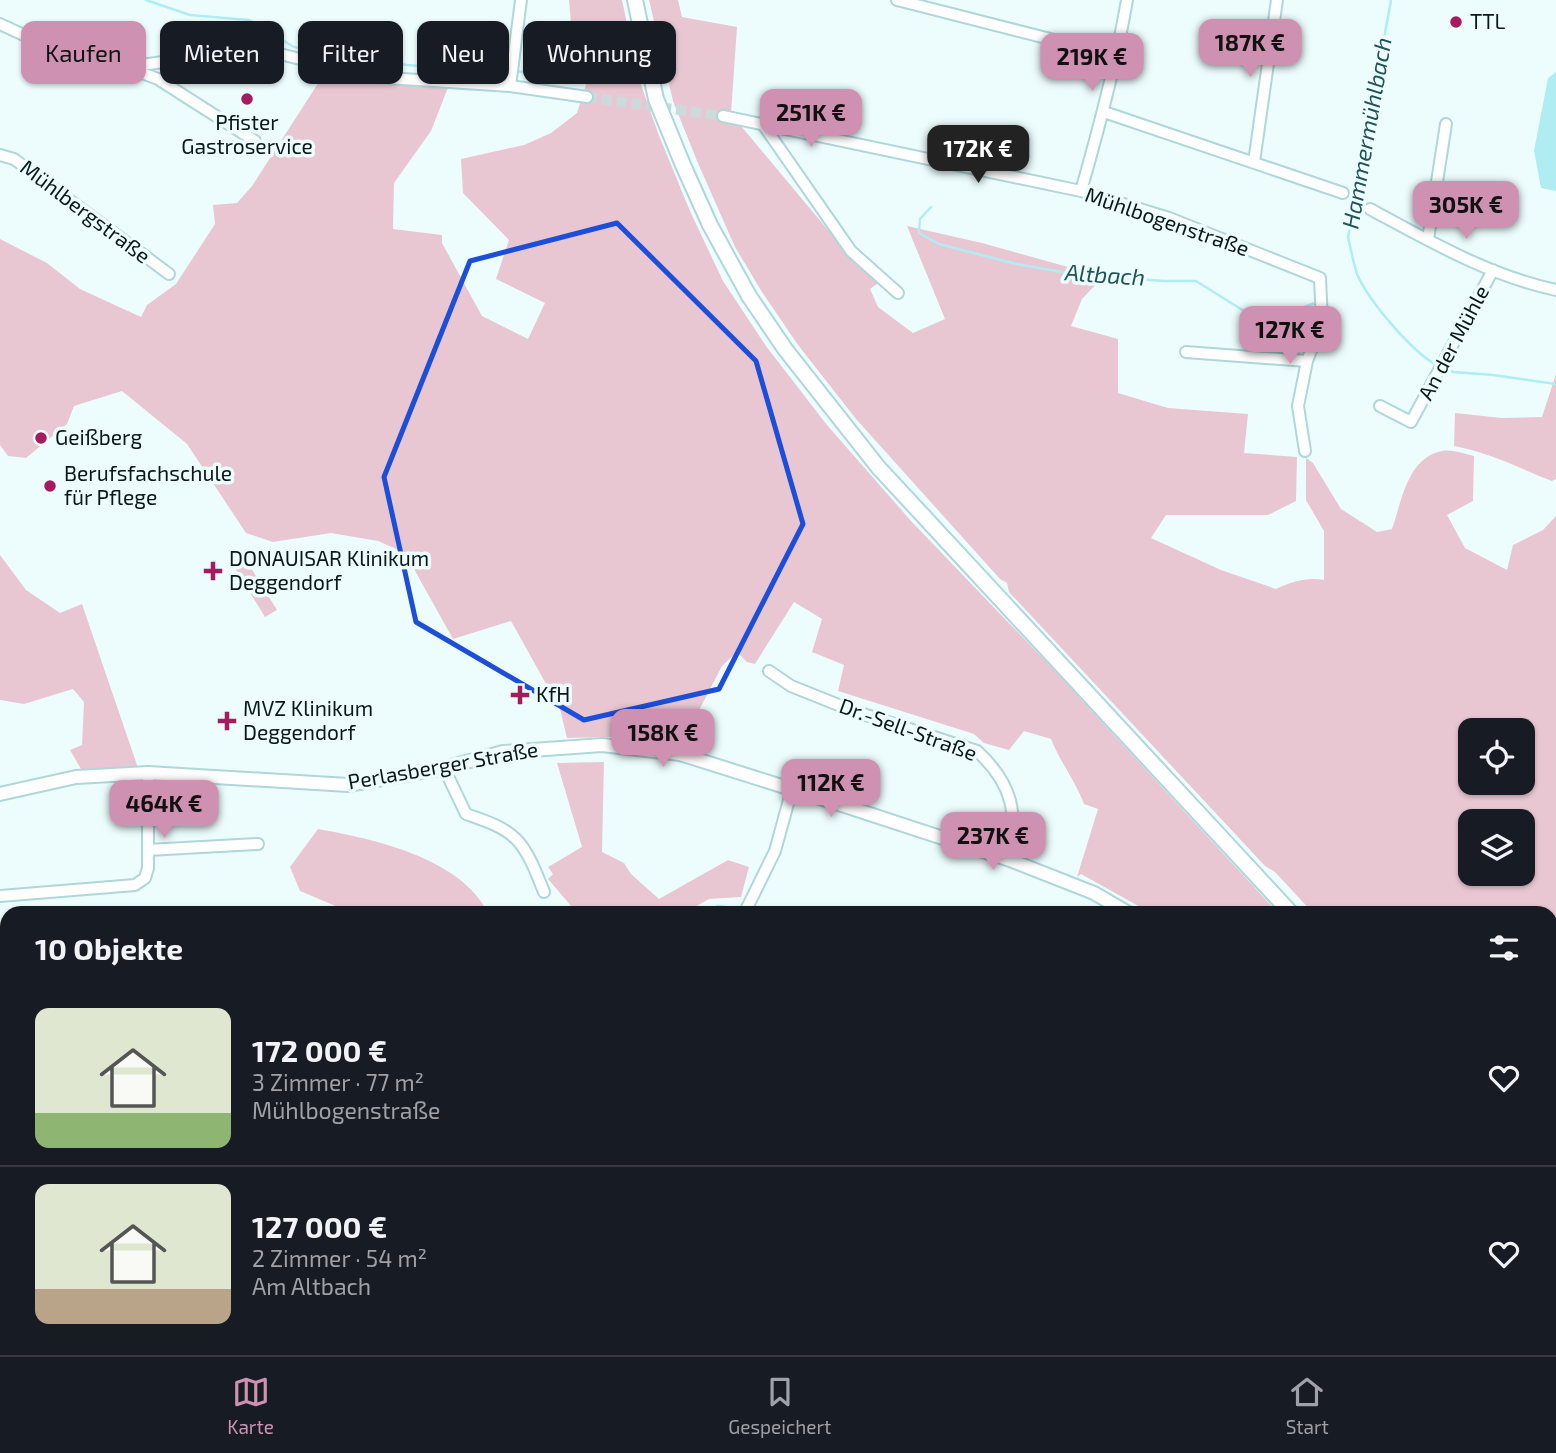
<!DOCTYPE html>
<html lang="de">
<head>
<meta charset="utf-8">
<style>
  :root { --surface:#171b24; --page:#20242c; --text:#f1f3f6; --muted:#9ea1a6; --line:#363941; --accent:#cf91b2 }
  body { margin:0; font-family:"Exo 2",sans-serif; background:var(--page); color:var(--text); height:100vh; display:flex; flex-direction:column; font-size:26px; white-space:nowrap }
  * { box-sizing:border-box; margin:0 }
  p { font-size:23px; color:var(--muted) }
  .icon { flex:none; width:38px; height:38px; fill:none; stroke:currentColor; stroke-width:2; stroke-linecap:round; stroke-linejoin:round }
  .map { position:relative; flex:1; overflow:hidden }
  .sheet { position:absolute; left:0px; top:906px; width:1558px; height:450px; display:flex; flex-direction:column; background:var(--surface); border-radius:21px 21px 0 0; box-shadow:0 2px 5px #0004 }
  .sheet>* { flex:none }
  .hud { position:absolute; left:21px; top:21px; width:700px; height:63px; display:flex; gap:14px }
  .controls { position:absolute; left:1458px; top:718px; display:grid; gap:14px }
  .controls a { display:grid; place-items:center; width:77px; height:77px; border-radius:14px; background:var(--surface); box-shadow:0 2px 5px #0004; font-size:35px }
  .price { position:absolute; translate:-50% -60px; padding:0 16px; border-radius:14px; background:var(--accent); color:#111; font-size:23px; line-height:46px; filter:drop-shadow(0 2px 4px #0008) }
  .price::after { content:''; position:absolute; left:50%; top:42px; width:21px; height:16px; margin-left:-10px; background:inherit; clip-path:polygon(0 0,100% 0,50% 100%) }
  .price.selected { background:#222; color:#fff }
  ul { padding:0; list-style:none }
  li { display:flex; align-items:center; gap:21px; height:175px; padding:0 35px }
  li+li { border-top:2px solid var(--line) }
  li span { display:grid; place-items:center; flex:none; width:196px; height:140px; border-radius:14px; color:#555 }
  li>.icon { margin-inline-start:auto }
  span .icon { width:84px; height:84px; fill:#fffc; stroke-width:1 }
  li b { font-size:30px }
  h2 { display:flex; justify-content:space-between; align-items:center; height:84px; padding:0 35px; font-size:30px }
  .tag { padding:0 24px; border-radius:14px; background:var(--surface); box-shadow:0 2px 5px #0004; font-size:24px; line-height:63px }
  .tag.selected { background:var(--accent); color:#111 }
  .menu { display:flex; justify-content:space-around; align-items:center; height:98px; border-top:2px solid var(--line); background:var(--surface); font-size:19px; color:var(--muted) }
  .menu a { display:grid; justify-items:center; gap:4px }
  .menu .selected { color:var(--accent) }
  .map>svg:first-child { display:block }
  .green { fill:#e9c7d2; fill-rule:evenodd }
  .water { fill:#afedf2 }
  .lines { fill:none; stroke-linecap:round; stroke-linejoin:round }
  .stream { stroke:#afedf2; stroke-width:2.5 }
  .minor-tunnel { stroke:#cbdbdc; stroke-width:10; stroke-dasharray:10 5; stroke-linecap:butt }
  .minor-casing { stroke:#afd7da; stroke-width:14 }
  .tertiary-casing { stroke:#afd7da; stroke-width:16 }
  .secondary-casing { stroke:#afd7da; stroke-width:18 }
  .minor { stroke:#fff; stroke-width:10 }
  .tertiary { stroke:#fff; stroke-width:12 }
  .secondary { stroke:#fff; stroke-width:14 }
  .marked { fill:none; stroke:#1d4ed8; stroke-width:5; stroke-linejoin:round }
  .poi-dot { fill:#a61a60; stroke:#edfdfe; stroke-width:2.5 }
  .labels { text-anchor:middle; stroke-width:7; stroke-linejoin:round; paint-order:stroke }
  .poi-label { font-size:21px; fill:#091819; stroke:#edfdfe; text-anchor:start }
  .street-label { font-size:21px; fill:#091819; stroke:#edfdfe }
  .water-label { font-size:23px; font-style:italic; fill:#1e5357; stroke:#edfdfe }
</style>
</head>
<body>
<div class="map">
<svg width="1556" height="1355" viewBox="0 0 1556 1355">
  <rect width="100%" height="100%" fill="#edfdfe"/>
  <path class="green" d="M 569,0 L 622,0 L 638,76 L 658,133 L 690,211 L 723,281 L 766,346 L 827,425 L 912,522 L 1055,671 L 1278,913 L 1151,913 L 1081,874 L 1077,877 L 1098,809 L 1084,804 C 1075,780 1060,762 1051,739 L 1024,731 L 1009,750 L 984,743 L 974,734 L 838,691 L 844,665 L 812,652 L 822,619 L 794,602 L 755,664 L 747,662 L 737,652 L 722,666 L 680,747 L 612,737 L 567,738 L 560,709 L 511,621 L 453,639 L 405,553 L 378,541 L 331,533 L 273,542 L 246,533 L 187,444 L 122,391 L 74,406 L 67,424 L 26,458 L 8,456 L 0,445 L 0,239 L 47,263 L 80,289 L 141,317 L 147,305 L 176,284 L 215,224 L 213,205 L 237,203 L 252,186 L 324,74 L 449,85 L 431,131 L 394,183 L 393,229 L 442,235 L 442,243 L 482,316 L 528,339 L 545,303 L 496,279 L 509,240 L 463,193 L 461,159 L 524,145 L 551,133 L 577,113 L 586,85 L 578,74 L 580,35 L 571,24 Z
    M 649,0 L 678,0 L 682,17 L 737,27 L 731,114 L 848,254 L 880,282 L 870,289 L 878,307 L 913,333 L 945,319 L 907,226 L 982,243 L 1086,272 L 1100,280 L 1082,299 L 1071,326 L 1118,339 L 1118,393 L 1168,408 L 1248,414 L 1244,453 L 1297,457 L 1296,501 L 1268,515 L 1166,515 L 1151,538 L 1221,570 L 1276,589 C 1292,582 1306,577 1324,580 L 1324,531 L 1306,500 L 1306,458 L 1313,463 L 1341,509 L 1377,532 L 1392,529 C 1402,501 1407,458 1442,451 C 1451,449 1465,454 1474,456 L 1473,501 L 1447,515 L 1465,548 L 1507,570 L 1513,545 L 1543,530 L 1556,516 L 1556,1096 L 1550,1095 L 1550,914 L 1313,913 L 1275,872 L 1265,866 L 1009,592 L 1007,583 L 1000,579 L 856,419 L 798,345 L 762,292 L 735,247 L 697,161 L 673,101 ZM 1470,730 L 1522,730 L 1522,782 L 1470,782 ZM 1470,821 L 1522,821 L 1522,873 L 1470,873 Z
    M 1556,374 L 1556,479 L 1552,481 C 1519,468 1488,452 1454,446 L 1455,413 L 1502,418 L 1542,417 Z
    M 0,555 L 26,590 L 60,613 L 82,604 L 138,768 L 81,769 L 70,750 L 82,745 L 84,702 L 73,689 L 24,704 L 0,700 Z
    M 243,555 L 277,610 L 265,617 L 231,562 Z
    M 604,762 L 602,852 L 624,863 L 631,874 L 659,899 L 728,860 L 749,867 L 741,897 L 709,899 L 684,913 L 577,913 L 548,879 L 553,874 L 548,867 L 582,847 L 557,763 Z
    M 318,829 C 374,839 461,858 488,913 L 352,913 L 300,891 L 290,867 Z
    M 1010,1349 L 1304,1349 L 1305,1355 L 1011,1355 Z"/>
  <path class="water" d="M 1556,72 L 1556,191 L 1541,188 L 1534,151 L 1548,78 Z"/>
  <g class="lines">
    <path class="stream" d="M 146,0 L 190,15 L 249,20 L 294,47 L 407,65 L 458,69 L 509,70
      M 1391,0 L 1348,237 C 1351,249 1353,262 1357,274 C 1368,300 1414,355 1439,366
      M 516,71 L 572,78
      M 931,207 L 920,219 L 919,233 L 939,244 L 1016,264 L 1073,274 L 1164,281 L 1196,281 L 1252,316 L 1281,316 L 1315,303
      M 1445,369 L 1454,372 L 1493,375 L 1556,384
      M 700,914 L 718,906 L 733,908"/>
    <path class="minor-tunnel" d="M 587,97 L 723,116"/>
    <defs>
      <path id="minor" d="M 897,0 L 1117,56
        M 0,24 L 73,58 L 127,67 L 249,50 L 264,50 L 372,77 L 510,86 L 587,97
        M 129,68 L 158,79 L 255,141
        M 510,86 L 521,0
        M 1104,112 L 1343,193
        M 723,116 L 1081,191 L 1169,218 L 1320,278 L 1322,322 L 1307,361 L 1298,406 L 1305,451
        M 762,123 L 851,251 L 898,293
        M 0,155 L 14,159 L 169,274
        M 1254,162 L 1277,0
        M 1081,191 C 1099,128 1116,65 1127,0
        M 1370,209 C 1429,241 1490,276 1556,290
        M 1428,239 L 1446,124
        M 1186,352 L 1307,361
        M 1380,406 L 1411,422 L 1493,270
        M 769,671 L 791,686 L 851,710 L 977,751 C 1014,785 1017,813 1010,860
        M 444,768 L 466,814 C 483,820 503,826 516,839 C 529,852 537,875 544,892
        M 148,850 L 258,844
        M 0,896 L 135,885 L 145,878 L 148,868 L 148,773
        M 744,914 L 775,851 L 792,789
        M 0,970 L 7,973
        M 0,1034 L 7,1036
        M 0,1162 L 7,1164
        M 0,1221 C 4,1232 13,1248 0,1255
        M 1550,1290 L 1556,1294
        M 219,1349 L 226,1355
        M 296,1349 L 303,1355
        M 517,1349 L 543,1355
        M 667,1355 L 669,1349"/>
      <path id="tertiary" d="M 0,794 L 76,777 L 148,773 L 348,785 L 444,768 L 503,752 L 602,745 L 680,754 L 839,804 L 1010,860 L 1094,893 L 1130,914
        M 123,1349 L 134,1355
        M 68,1355 L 83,1349"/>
      <path id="secondary" d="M 635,0 L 656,99 L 683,165 L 710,225 L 749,296 L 785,349 L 878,467 L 1292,914
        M 1550,1129 L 1556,1132"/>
    </defs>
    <use href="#minor" class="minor-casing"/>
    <use href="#tertiary" class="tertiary-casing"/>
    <use href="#secondary" class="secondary-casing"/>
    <use href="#minor" class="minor"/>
    <use href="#tertiary" class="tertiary"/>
    <use href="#secondary" class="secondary"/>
  </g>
  <path class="marked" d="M 617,223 L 756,361 L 803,524 L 719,689 L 584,720 L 416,622 L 384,477 L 470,261 Z"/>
  <g class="poi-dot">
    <circle cx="1456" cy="22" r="7"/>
    <circle cx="247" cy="99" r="7"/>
    <circle cx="41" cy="438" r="7"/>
    <circle cx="50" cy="486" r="7"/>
    <path d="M209.5 560.5h7v7h7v7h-7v7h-7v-7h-7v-7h7z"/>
    <path d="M516.5 684.5h7v7h7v7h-7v7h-7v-7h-7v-7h7z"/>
    <path d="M223.5 710.5h7v7h7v7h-7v7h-7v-7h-7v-7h7z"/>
  </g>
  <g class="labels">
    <g class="poi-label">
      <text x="1470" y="29">TTL</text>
      <text x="247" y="130" text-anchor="middle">Pfister<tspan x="247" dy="24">Gastroservice</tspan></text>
      <text x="55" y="445">Geißberg</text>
      <text x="64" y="481">Berufsfachschule<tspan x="64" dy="24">für Pflege</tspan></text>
      <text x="229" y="566">DONAUISAR Klinikum<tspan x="229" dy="24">Deggendorf</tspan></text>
      <text x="536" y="702">KfH</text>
      <text x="243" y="716">MVZ Klinikum<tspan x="243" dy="24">Deggendorf</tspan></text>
    </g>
    <g class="street-label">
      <text transform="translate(85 212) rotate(37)" y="7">Mühlbergstraße</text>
      <text transform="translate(1167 222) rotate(19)" y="7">Mühlbogenstraße</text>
      <text transform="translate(1454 343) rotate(-62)" y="7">An der Mühle</text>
      <text transform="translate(908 730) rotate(20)" y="7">Dr.-Sell-Straße</text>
      <text transform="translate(443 766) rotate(-10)" y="7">Perlasberger Straße</text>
    </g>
    <g class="water-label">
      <text transform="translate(1367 133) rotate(-80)" y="8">Hammermühlbach</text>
      <text transform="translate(1105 275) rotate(4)" y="8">Altbach</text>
    </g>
  </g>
</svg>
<div class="controls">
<a><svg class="icon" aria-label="locate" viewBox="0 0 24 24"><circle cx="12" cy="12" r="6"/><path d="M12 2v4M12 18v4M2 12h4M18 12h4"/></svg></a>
<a><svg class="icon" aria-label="layers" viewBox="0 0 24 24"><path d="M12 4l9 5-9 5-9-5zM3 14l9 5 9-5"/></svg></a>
</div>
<b class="price" style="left:1250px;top:79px">187K €</b>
<b class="price" style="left:1092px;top:93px">219K €</b>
<b class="price" style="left:811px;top:149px">251K €</b>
<b class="price selected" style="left:978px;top:185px">172K €</b>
<b class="price" style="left:1466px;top:241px">305K €</b>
<b class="price" style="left:1290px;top:366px">127K €</b>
<b class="price" style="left:663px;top:769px">158K €</b>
<b class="price" style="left:831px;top:819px">112K €</b>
<b class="price" style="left:164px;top:840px">464K €</b>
<b class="price" style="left:993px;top:872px">237K €</b>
<div class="hud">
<a class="tag selected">Kaufen</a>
<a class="tag">Mieten</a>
<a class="tag">Filter</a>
<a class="tag">Neu</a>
<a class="tag">Wohnung</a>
</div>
<section class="sheet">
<h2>10 Objekte<svg class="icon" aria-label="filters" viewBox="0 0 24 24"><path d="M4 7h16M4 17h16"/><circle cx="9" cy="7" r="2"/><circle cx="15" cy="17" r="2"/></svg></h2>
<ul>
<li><span style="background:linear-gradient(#dfe7d0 75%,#8fb573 0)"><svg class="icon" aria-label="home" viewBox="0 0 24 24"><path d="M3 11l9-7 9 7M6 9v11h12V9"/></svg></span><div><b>172 000 €</b><p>3 Zimmer · 77 m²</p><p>Mühlbogenstraße</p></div><svg class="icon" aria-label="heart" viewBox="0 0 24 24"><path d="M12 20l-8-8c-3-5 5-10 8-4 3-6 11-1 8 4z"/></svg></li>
<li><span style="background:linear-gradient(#dfe7d0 75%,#b9a48a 0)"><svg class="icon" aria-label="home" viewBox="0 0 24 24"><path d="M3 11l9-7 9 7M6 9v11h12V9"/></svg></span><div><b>127 000 €</b><p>2 Zimmer · 54 m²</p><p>Am Altbach</p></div><svg class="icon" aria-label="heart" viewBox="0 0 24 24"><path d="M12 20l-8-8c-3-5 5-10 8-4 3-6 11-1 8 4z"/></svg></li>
</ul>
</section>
</div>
<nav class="menu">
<a class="selected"><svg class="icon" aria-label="map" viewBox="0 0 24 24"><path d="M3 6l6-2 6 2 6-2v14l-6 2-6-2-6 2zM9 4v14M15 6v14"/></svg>Karte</a>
<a><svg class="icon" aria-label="saved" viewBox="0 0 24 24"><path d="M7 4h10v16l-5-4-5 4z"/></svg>Gespeichert</a>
<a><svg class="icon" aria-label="home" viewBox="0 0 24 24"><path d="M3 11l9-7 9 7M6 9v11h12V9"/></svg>Start</a>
</nav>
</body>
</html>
